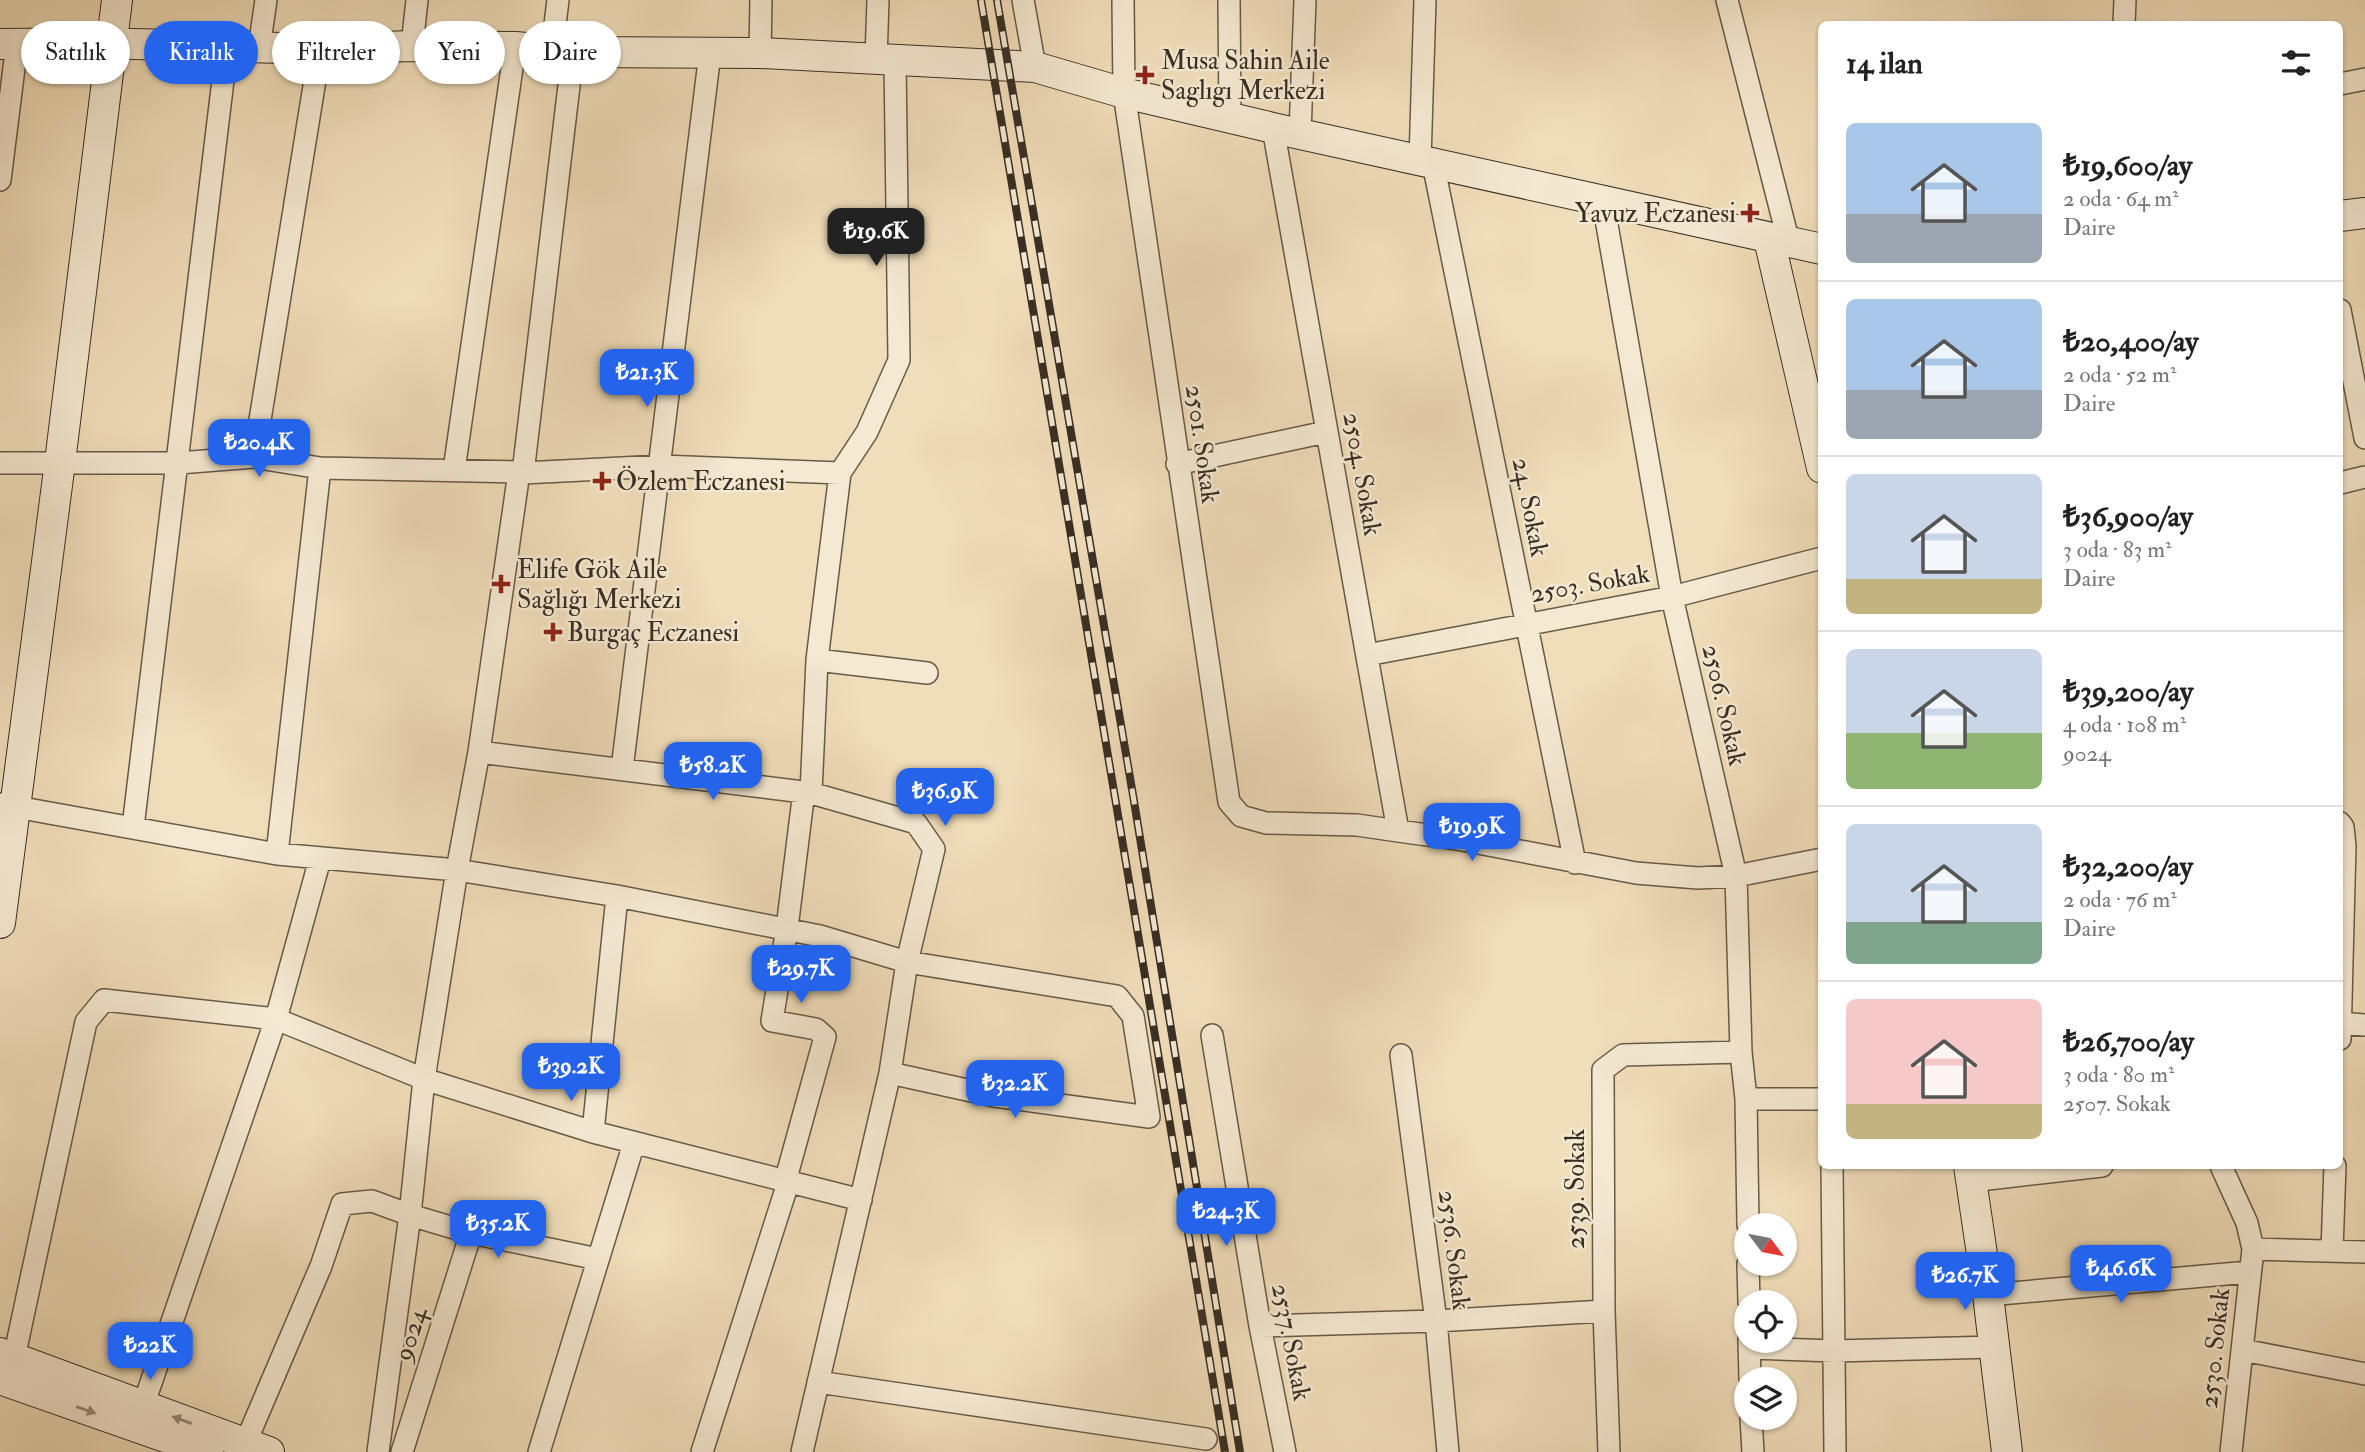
<!DOCTYPE html>
<html lang="tr">
<head>
<meta charset="utf-8">
<style>
  :root { --surface:#fff; --page:#f2f2f2; --text:#222; --muted:#767676; --line:#e0e0e0; --accent:#2563eb }
  body { margin:0; font-family:"IM FELL Double Pica",serif; background:var(--page); color:var(--text); height:100vh; display:flex; flex-direction:column; font-size:26px; white-space:nowrap }
  * { box-sizing:border-box; margin:0 }
  p { font-size:23px; color:var(--muted) }
  .icon { flex:none; width:38px; height:38px; fill:none; stroke:currentColor; stroke-width:2; stroke-linecap:round; stroke-linejoin:round }
  .map { position:relative; flex:1; overflow:hidden }
  .panel { position:absolute; left:1818px; top:21px; width:525px; height:1148px; display:flex; flex-direction:column; background:var(--surface); border-radius:10px; box-shadow:0 2px 5px #0004 }
  .panel>* { flex:none }
  .top-card { position:absolute; left:21px; top:21px; width:665px; height:63px; display:flex; gap:14px }
  .needle { width:46px; rotate:122deg }
  .buttons { position:absolute; left:1734px; top:1213px; display:grid; gap:14px }
  .buttons a { display:grid; place-items:center; width:63px; height:63px; border-radius:50%; background:var(--surface); box-shadow:0 2px 5px #0004; font-size:35px }
  .price { position:absolute; translate:-50% -60px; padding:0 16px; border-radius:14px; background:var(--accent); color:#fff; font-size:23px; line-height:46px; filter:drop-shadow(0 2px 4px #0008) }
  .price::after { content:''; position:absolute; left:50%; top:42px; width:21px; height:16px; margin-left:-10px; background:inherit; clip-path:polygon(0 0,100% 0,50% 100%) }
  .price.active { background:#222; color:#fff }
  ul { padding:0; list-style:none }
  li { display:flex; align-items:center; gap:21px; height:175px; padding:0 28px }
  li+li { border-top:2px solid var(--line) }
  li span { display:grid; place-items:center; flex:none; width:196px; height:140px; border-radius:10px; color:#555 }
  li>.icon { margin-inline-start:auto }
  span .icon { width:84px; height:84px; fill:#fffc; stroke-width:1 }
  li b { font-size:30px }
  h2 { display:flex; justify-content:space-between; align-items:center; height:84px; padding:0 28px; font-size:30px }
  .pill { padding:0 24px; border-radius:32px; background:var(--surface); box-shadow:0 2px 5px #0004; font-size:24px; line-height:63px }
  .pill.active { background:var(--accent); color:#fff }
  .map>svg:first-child { display:block }
  .lines { fill:none; stroke-linecap:round; stroke-linejoin:round }
  .street-casing { stroke:#665a48; stroke-width:24 }
  .secondary-casing { stroke:#382e23; stroke-width:32 }
  .street { stroke:#f5e9d2; stroke-width:21 }
  .secondary { stroke:#f5e9d2; stroke-width:30 }
  .rail-casing { stroke:#382e23; stroke-width:8 }
  .rail { stroke:#f5e9d2; stroke-width:5; stroke-dasharray:16; stroke-linecap:butt }
  .oneway { fill:#968c7a }
  .poi-dot { fill:#8f2418; stroke:#f5e9d2; stroke-width:2.5 }
  .labels { text-anchor:middle; stroke-width:5; stroke-linejoin:round; paint-order:stroke }
  .poi-label { font-size:26px; fill:#382e23; stroke:#f5e9d2; text-anchor:start }
  .street-label { font-size:26px; fill:#382e23; stroke:#f5e9d2 }
</style>
</head>
<body>
<div class="map">
<svg width="2365" height="1452" viewBox="0 0 2365 1452">
  <rect width="100%" height="100%" fill="#f0ddb9"/>
  <filter id="stains"><feTurbulence type="fractalNoise" baseFrequency=".00286" numOctaves="4"/><feColorMatrix values="0 0 0 0 .2 0 0 0 0 .09 0 0 0 0 .02 0 0 0 .5 -.17"/></filter>
  <radialGradient id="worn" r=".72"><stop offset=".6" stop-color="#630" stop-opacity="0"/><stop offset="1" stop-color="#630" stop-opacity=".3"/></radialGradient>
  <g class="lines">
    <defs>
      <path id="street" d="M 1023,0 L 1035,67
        M 1123,0 L 1124,93 L 1229,802 L 1241,816 L 1266,823 L 1357,825 L 1398,831 L 1457,839 L 1636,873 L 1698,878 L 1736,876 L 1822,859
        M 1229,0 L 1230,117
        M 1727,0 L 1789,243
        M 2124,24 L 2125,0
        M 412,46 L 417,0
        M 259,48 L 266,0
        M 552,49 L 558,0
        M 760,53 L 761,0
        M 876,59 L 878,0
        M 2340,84 L 2365,79
        M 1273,128 L 1398,831
        M 1300,133 L 1305,0
        M 1420,160 L 1425,0
        M 1433,163 L 1575,863
        M 0,180 L 17,44
        M 1603,202 L 1672,597 L 1736,876 L 1741,1052 L 1746,1099 L 1748,1225
        M 2340,310 L 2365,438
        M 254,457 L 320,49
        M 0,463 L 179,463 L 254,457 L 320,468 L 519,472
        M 1177,464 L 1326,432
        M 454,470 L 515,47
        M 523,473 L 661,466 L 840,473
        M 2340,483 L 2365,477
        M 1367,655 L 1672,597 L 1822,558
        M 817,660 L 927,673
        M 479,752 L 811,793 L 916,823 L 934,849 L 907,962 L 890,1073 L 802,1452
        M 622,769 L 710,53
        M 811,793 L 817,660 L 840,473 L 867,432 L 899,360 L 895,60
        M 0,804 L 277,854 L 457,870 L 617,896 L 820,936 L 907,962 L 1117,996 L 1133,1016 L 1149,1117 L 994,1096 L 890,1073
        M 2340,823 L 2343,827 L 2345,846 L 2340,1039
        M 133,827 L 227,47
        M 277,854 L 320,468
        M 2340,1023 L 2365,1025
        M 1212,1035 L 1260,1326 L 1285,1452
        M 1401,1055 L 1436,1321 L 1448,1452
        M 1746,1099 L 1822,1099
        M 593,1132 L 617,896
        M 1832,1166 L 1835,1452
        M 2221,1166 L 2247,1223 L 2253,1249 L 2231,1452
        M 1971,1181 L 2102,1166
        M 785,1182 L 825,1037 L 816,1029 L 772,1021 L 787,928 L 804,791
        M 2253,1249 L 2365,1252
        M 2332,1250 L 2335,1166
        M 1748,1264 L 1749,1302
        M 1988,1295 L 2249,1272
        M 1260,1326 L 1436,1321 L 1604,1311
        M 1749,1340 L 1750,1379
        M 1749,1348 L 1834,1351 L 1995,1347
        M 2243,1350 L 2365,1374
        M 14,1358 L 86,1022 L 104,1000 L 276,1019 L 424,1079 L 593,1132 L 861,1200
        M 818,1382 L 1206,1439
        M 143,1406 L 276,1019 L 320,859
        M 1751,1418 L 1753,1452
        M 245,1444 L 321,1266 L 342,1204 L 372,1201 L 410,1215 L 471,1233 L 598,1259
        M 378,1452 L 410,1215 L 424,1079 L 457,870 L 479,752 L 519,472 L 523,473 L 573,52
        M 402,1452 L 471,1233
        M 539,1452 L 634,1143
        M 702,1452 L 788,1183
        M 1609,1452 L 1604,1311 L 1603,1070 L 1623,1055 L 1741,1052"/>
      <path id="secondary" d="M 0,44 L 97,43 L 320,49 L 412,46 L 515,47 L 573,52 L 760,53 L 1035,67 L 1124,93 L 1273,128 L 1822,249
        M 2340,216 L 2365,213
        M 1769,239 L 1822,468
        M 0,923 L 60,462 L 117,0
        M 1969,1166 L 1988,1295 L 2007,1452
        M 0,1353 L 269,1452
        M 0,1379 L 208,1452"/>
    </defs>
    <use href="#street" class="street-casing"/>
    <use href="#secondary" class="secondary-casing"/>
    <use href="#street" class="street"/>
    <use href="#secondary" class="secondary"/>
    <defs>
      <path id="rail" d="M 981,0 L 1225,1452
        M 997,0 L 1133,795 L 1240,1452"/>
    </defs>
    <use href="#rail" class="rail-casing"/>
    <use href="#rail" class="rail"/>
  </g>
  <defs><path id="oneway-solid" d="M-6-.8H1V-3.2L6.5 0L1 3.2V.8H-6Z" transform="scale(1.75)"/></defs>
  <g class="oneway">
    <use href="#oneway-solid" transform="translate(86 1410) rotate(19)"/>
    <use href="#oneway-solid" transform="translate(182 1420) rotate(-160)"/>
  </g>
  <g class="poi-dot">
    <path d="M1141.5 64.5h7v7h7v7h-7v7h-7v-7h-7v-7h7z"/>
    <path d="M1746.5 202.5h7v7h7v7h-7v7h-7v-7h-7v-7h7z"/>
    <path d="M598.5 470.5h7v7h7v7h-7v7h-7v-7h-7v-7h7z"/>
    <path d="M497.5 573.5h7v7h7v7h-7v7h-7v-7h-7v-7h7z"/>
    <path d="M549.5 621.5h7v7h7v7h-7v7h-7v-7h-7v-7h7z"/>
  </g>
  <g class="labels">
    <g class="poi-label">
      <text x="1161" y="69">Musa Sahin Aile<tspan x="1161" dy="30">Saglıgı Merkezi</tspan></text>
      <text x="1736" y="222" text-anchor="end">Yavuz Eczanesi</text>
      <text x="616" y="490">Özlem Eczanesi</text>
      <text x="517" y="578">Elife Gök Aile<tspan x="517" dy="30">Sağlığı Merkezi</tspan></text>
      <text x="567" y="641">Burgaç Eczanesi</text>
    </g>
    <g class="street-label">
      <text transform="translate(1203 444) rotate(82)" y="9">2501. Sokak</text>
      <text transform="translate(1363 474) rotate(80)" y="9">2504. Sokak</text>
      <text transform="translate(1531 507) rotate(79)" y="9">24. Sokak</text>
      <text transform="translate(1590 583) rotate(-10)" y="9">2503. Sokak</text>
      <text transform="translate(1725 705) rotate(77)" y="9">2506. Sokak</text>
      <text transform="translate(1575 1189) rotate(-90)" y="9">2539. Sokak</text>
      <text transform="translate(1455 1250) rotate(83)" y="9">2536. Sokak</text>
      <text transform="translate(410 1334) rotate(-72)" y="9">9024</text>
      <text transform="translate(1292 1342) rotate(79)" y="9">2537. Sokak</text>
      <text transform="translate(2214 1348) rotate(-84)" y="9">2530. Sokak</text>
    </g>
  </g>
  <rect width="100%" height="100%" filter="url(#stains)"/>
  <rect width="100%" height="100%" fill="url(#worn)"/>
</svg>
<div class="buttons">
<a><svg class="needle" viewBox="-14 -14 28 28"><path d="M0-13l5 13h-10z" fill="#e53935"/><path d="M0 13l5-13h-10z" fill="#767676"/></svg></a>
<a><svg class="icon" aria-label="locate" viewBox="0 0 24 24"><circle cx="12" cy="12" r="6"/><path d="M12 2v4M12 18v4M2 12h4M18 12h4"/></svg></a>
<a><svg class="icon" aria-label="layers" viewBox="0 0 24 24"><path d="M12 4l9 5-9 5-9-5zM3 14l9 5 9-5"/></svg></a>
</div>
<b class="price active" style="left:876px;top:268px">₺19.6K</b>
<b class="price" style="left:647px;top:409px">₺21.3K</b>
<b class="price" style="left:259px;top:479px">₺20.4K</b>
<b class="price" style="left:713px;top:802px">₺58.2K</b>
<b class="price" style="left:945px;top:828px">₺36.9K</b>
<b class="price" style="left:1472px;top:863px">₺19.9K</b>
<b class="price" style="left:801px;top:1005px">₺29.7K</b>
<b class="price" style="left:571px;top:1103px">₺39.2K</b>
<b class="price" style="left:1015px;top:1120px">₺32.2K</b>
<b class="price" style="left:1226px;top:1248px">₺24.3K</b>
<b class="price" style="left:498px;top:1260px">₺35.2K</b>
<b class="price" style="left:2121px;top:1305px">₺46.6K</b>
<b class="price" style="left:1965px;top:1312px">₺26.7K</b>
<b class="price" style="left:150px;top:1382px">₺22K</b>
<div class="top-card">
<a class="pill">Satılık</a>
<a class="pill active">Kiralık</a>
<a class="pill">Filtreler</a>
<a class="pill">Yeni</a>
<a class="pill">Daire</a>
</div>
<section class="panel">
<h2>14 ilan<svg class="icon" aria-label="filters" viewBox="0 0 24 24"><path d="M4 7h16M4 17h16"/><circle cx="9" cy="7" r="2"/><circle cx="15" cy="17" r="2"/></svg></h2>
<ul>
<li><span style="background:linear-gradient(#a9c7e8 65%,#9aa5b1 0)"><svg class="icon" aria-label="home" viewBox="0 0 24 24"><path d="M3 11l9-7 9 7M6 9v11h12V9"/></svg></span><div><b>₺19,600/ay</b><p>2 oda · 64 m²</p><p>Daire</p></div></li>
<li><span style="background:linear-gradient(#a9c7e8 65%,#9aa5b1 0)"><svg class="icon" aria-label="home" viewBox="0 0 24 24"><path d="M3 11l9-7 9 7M6 9v11h12V9"/></svg></span><div><b>₺20,400/ay</b><p>2 oda · 52 m²</p><p>Daire</p></div></li>
<li><span style="background:linear-gradient(#c9d6e8 75%,#c2b280 0)"><svg class="icon" aria-label="home" viewBox="0 0 24 24"><path d="M3 11l9-7 9 7M6 9v11h12V9"/></svg></span><div><b>₺36,900/ay</b><p>3 oda · 83 m²</p><p>Daire</p></div></li>
<li><span style="background:linear-gradient(#c9d6e8 60%,#8fb573 0)"><svg class="icon" aria-label="home" viewBox="0 0 24 24"><path d="M3 11l9-7 9 7M6 9v11h12V9"/></svg></span><div><b>₺39,200/ay</b><p>4 oda · 108 m²</p><p>9024</p></div></li>
<li><span style="background:linear-gradient(#c9d6e8 70%,#7fa58c 0)"><svg class="icon" aria-label="home" viewBox="0 0 24 24"><path d="M3 11l9-7 9 7M6 9v11h12V9"/></svg></span><div><b>₺32,200/ay</b><p>2 oda · 76 m²</p><p>Daire</p></div></li>
<li><span style="background:linear-gradient(#f6c9c9 75%,#c2b280 0)"><svg class="icon" aria-label="home" viewBox="0 0 24 24"><path d="M3 11l9-7 9 7M6 9v11h12V9"/></svg></span><div><b>₺26,700/ay</b><p>3 oda · 80 m²</p><p>2507. Sokak</p></div></li>
</ul>
</section>
</div>
</body>
</html>
